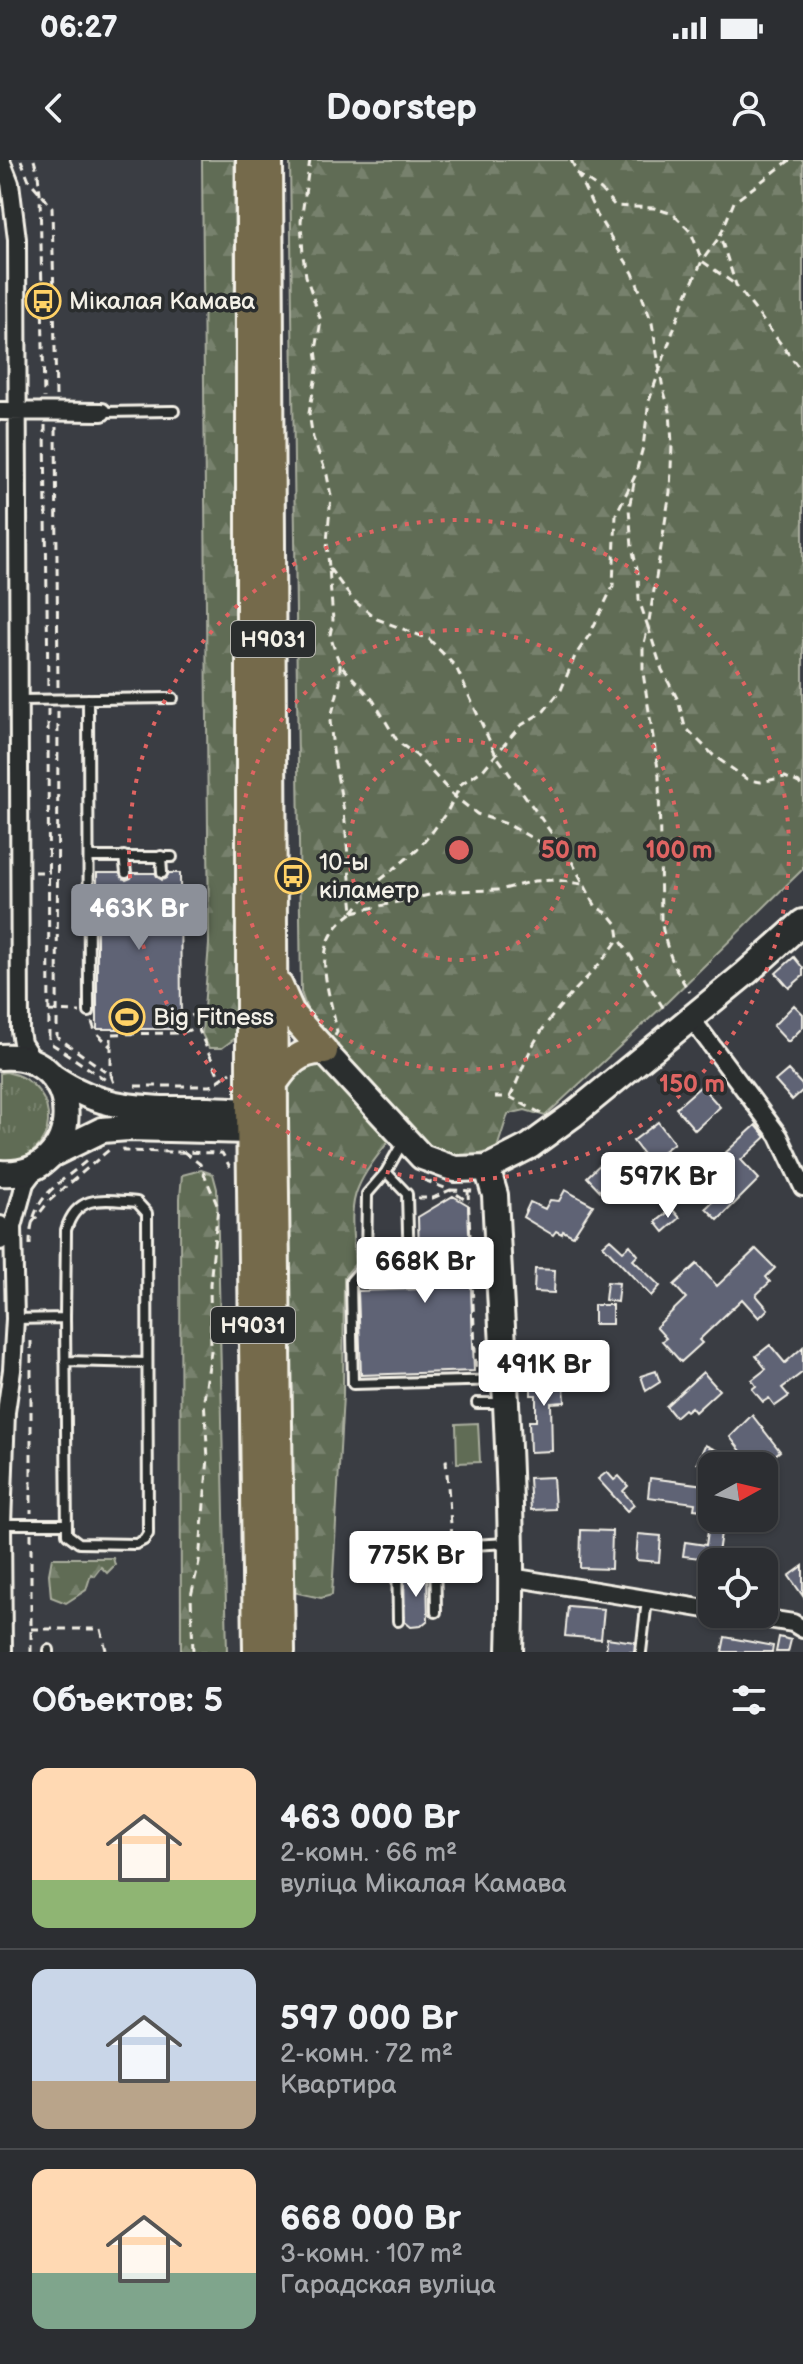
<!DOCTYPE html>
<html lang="ru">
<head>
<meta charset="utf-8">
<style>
  :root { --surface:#2c2e32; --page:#34363a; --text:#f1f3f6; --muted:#a6a8ac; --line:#484a4d; --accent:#8c9099 }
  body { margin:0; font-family:"Balsamiq Sans",sans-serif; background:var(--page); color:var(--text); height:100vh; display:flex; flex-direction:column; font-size:30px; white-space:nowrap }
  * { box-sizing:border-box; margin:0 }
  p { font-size:26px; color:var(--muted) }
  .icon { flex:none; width:44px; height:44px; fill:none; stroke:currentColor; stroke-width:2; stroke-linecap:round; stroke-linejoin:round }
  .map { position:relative; height:1492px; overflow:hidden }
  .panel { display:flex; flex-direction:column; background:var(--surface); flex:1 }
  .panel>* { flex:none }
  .needle { width:52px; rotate:82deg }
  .controls { position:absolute; left:698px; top:1292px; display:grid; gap:16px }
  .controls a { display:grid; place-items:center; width:80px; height:80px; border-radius:16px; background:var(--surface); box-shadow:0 2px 6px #0004,0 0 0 2px var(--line); font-size:40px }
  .price { position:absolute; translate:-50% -68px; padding:0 18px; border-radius:8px; background:#fff; color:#222; font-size:26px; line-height:52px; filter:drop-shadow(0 2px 4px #0008) }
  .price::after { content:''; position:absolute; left:50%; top:48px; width:24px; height:18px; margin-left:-12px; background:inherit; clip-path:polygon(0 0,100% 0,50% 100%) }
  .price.on { background:var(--accent); color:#fff }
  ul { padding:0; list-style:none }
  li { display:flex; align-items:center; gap:24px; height:200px; padding:0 32px }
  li+li { border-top:2px solid var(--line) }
  li span { display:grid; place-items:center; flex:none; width:224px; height:160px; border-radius:16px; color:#555 }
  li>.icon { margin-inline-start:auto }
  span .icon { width:96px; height:96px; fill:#fffc; stroke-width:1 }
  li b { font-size:34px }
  h2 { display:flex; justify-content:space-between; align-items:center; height:96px; padding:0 32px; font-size:34px }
  .status { display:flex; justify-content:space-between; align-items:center; height:56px; padding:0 40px; background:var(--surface); direction:ltr }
  .status svg { height:22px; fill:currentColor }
  header { display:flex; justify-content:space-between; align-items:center; height:104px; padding:0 32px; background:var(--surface); font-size:36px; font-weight:600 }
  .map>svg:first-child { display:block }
  .grass { fill:url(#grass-tufts); stroke:#aaae9e; stroke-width:2 }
  .forest { fill:url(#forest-firs); stroke:#aaae9e; stroke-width:2 }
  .green { fill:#606c54; stroke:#aaae9e; stroke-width:2 }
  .building { fill:#5e6375; stroke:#f4f1e8; stroke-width:2 }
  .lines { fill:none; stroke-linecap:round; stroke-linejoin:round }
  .lane-casing { stroke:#f4f1e8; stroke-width:14 }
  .street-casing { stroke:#f4f1e8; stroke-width:22 }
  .secondary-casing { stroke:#f4f1e8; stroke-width:30 }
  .primary-casing { stroke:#f4f1e8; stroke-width:32 }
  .path { stroke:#f4f1e8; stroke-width:3; stroke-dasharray:8 6; stroke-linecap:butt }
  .lane { stroke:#2a2d2e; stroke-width:8 }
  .street { stroke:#2a2d2e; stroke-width:16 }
  .secondary { stroke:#2a2d2e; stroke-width:24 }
  .primary { stroke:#746b4b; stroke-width:26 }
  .ring { fill:none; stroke:#df6462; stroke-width:4; stroke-dasharray:4 8 }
  .labels { text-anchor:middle; stroke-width:7; stroke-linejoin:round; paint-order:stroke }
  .shield { fill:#2a2d2e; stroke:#b7b6b0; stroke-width:2 }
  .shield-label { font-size:22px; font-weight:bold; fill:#f4f1e8 }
  .poi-label { font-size:24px; fill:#f4f1e8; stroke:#2a2d2e; text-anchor:start }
  .centre { fill:#df6462; stroke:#2a2d2e; stroke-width:4 }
  .ring-label { font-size:24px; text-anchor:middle; font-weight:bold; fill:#df6462; stroke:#2a2d2e; stroke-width:7; stroke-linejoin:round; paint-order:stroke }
</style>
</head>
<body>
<div class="status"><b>06:27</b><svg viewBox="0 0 49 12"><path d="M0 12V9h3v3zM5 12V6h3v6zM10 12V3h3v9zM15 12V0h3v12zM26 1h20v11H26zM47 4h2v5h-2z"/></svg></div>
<header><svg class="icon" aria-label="back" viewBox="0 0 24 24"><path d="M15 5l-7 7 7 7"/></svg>Doorstep<svg class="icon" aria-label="person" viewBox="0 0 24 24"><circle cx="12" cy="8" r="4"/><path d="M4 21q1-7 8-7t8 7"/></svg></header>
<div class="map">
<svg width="803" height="1492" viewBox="0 0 803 1492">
  <defs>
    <pattern id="grass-tufts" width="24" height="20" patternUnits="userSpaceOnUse" patternTransform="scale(2)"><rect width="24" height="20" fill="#606c54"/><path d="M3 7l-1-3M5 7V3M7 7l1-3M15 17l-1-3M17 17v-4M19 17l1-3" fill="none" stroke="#77816d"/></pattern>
    <pattern id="forest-firs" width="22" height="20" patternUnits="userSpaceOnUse" patternTransform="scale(2)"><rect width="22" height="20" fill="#606c54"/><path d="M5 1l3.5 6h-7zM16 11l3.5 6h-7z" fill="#77816d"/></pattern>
  </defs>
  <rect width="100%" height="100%" fill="#3a3d43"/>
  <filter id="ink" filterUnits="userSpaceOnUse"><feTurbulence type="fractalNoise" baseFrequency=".0125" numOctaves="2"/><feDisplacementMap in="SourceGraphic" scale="16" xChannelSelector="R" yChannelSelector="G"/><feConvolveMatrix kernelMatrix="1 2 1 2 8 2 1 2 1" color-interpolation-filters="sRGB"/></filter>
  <g filter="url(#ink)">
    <path class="grass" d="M 6,912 C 66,924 60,1004 0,1001 L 0,913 Z"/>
    <path class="forest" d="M 202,0 L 234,0 L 238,876 L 222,888 L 209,888 L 202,874 L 209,784 Z
      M 290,0 L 803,0 L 803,709 L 662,847 L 545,956 L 525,950 L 508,954 L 497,988 C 450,1007 437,997 401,965 C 387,985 367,1006 358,1028 C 348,1050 354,1081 355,1104 L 344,1117 L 343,1235 L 332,1435 L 321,1438 L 293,1432 L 285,915 L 312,904 L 325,904 L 339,887 L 308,852 L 301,832 Z
      M 201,1010 L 213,1014 L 217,1029 L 227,1492 L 181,1492 L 180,1038 L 182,1015 Z
      M 52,1398 L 113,1398 L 115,1405 L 107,1413 L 101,1407 L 94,1416 L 91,1414 L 86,1430 L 66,1443 L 51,1437 L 49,1414 Z"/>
    <path class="green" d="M 478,1263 L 480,1302 L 457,1303 L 456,1264 Z"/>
    <path class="building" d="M 97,713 L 119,713 L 126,720 L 131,718 L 133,713 L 155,713 L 162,720 L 166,718 L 169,713 L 180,713 L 181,869 L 97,869 Z
      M 794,797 L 803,808 L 803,816 L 789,828 L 776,813 Z
      M 794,845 L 803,854 L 803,867 L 788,882 L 773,866 Z
      M 788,910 L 803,926 L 803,930 L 792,940 L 775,921 Z
      M 701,926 L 720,947 L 695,970 L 676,948 Z
      M 658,962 L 674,983 L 649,1002 L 633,981 Z
      M 756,965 L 766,977 L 741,1000 L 759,1019 L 718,1060 L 706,1048 L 730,1025 L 712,1005 Z
      M 610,995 L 629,1015 L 606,1037 L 587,1017 Z
      M 565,1030 L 593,1045 L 573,1076 L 563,1071 L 562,1074 L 556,1071 L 553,1075 L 523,1057 L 530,1042 L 545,1049 L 550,1040 L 559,1041 Z
      M 453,1036 L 468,1045 L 474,1211 L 361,1215 L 358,1131 L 420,1129 L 418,1057 Z
      M 672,1049 L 680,1058 L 664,1072 L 656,1062 Z
      M 610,1079 L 623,1091 L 630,1085 L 638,1095 L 633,1100 L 660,1126 L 651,1136 L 603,1085 Z
      M 756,1089 L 775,1108 L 766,1117 L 770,1122 L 756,1135 L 768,1149 L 759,1158 L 742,1139 L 699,1180 L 702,1183 L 681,1202 L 662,1181 L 666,1178 L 656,1167 L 686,1138 L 674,1125 L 697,1104 L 717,1126 Z
      M 535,1109 L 555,1110 L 554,1133 L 534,1132 Z
      M 607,1122 L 619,1123 L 617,1142 L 605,1140 Z
      M 594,1145 L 612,1145 L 612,1164 L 594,1164 Z
      M 770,1185 L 785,1203 L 803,1187 L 803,1212 L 782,1228 L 789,1236 L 775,1246 L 769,1238 L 763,1242 L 752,1229 L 756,1226 L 752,1220 L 766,1209 L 756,1196 Z
      M 531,1210 L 556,1210 L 556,1226 L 564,1226 L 565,1242 L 551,1243 L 552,1291 L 530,1292 L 529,1261 L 536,1261 L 536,1235 L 531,1235 Z
      M 656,1211 L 660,1222 L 646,1231 L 641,1216 Z
      M 703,1212 L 719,1230 L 695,1252 L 691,1247 L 686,1251 L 684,1249 L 675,1257 L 666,1246 Z
      M 752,1255 L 780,1291 L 762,1306 L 753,1306 L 730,1277 Z
      M 705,1285 L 718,1291 L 709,1309 L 697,1303 Z
      M 607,1312 L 614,1320 L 619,1316 L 628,1326 L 623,1331 L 634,1345 L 627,1351 L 598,1319 Z
      M 553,1317 L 555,1349 L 531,1350 L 529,1318 Z
      M 650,1318 L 712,1326 L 712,1351 L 694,1349 L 695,1343 L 648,1337 Z
      M 709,1364 L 722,1366 L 717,1400 L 683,1396 L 685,1382 L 706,1385 Z
      M 581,1370 L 612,1371 L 611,1409 L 580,1408 Z
      M 638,1374 L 661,1376 L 659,1402 L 636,1400 Z
      M 803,1406 L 803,1436 L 789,1416 Z
      M 427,1413 L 428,1460 L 421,1466 L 411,1467 L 405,1462 L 404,1414 Z
      M 568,1446 L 604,1449 L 601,1479 L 565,1476 Z
      M 725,1477 L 773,1486 L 772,1492 L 722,1492 Z
      M 779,1477 L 791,1480 L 788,1492 L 776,1492 Z
      M 607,1478 L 635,1482 L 634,1492 L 606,1492 Z"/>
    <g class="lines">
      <defs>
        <path id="lane" d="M 102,252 L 174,251
          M 88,539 L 89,852
          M 19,540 L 173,538
          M 124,696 L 126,713
          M 161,696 L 162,713
          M 89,697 L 172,697
          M 386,1012 L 407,1034 L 409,1110 L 401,1119 L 372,1119 L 367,1115 L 366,1104 L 367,1034 L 386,1012 L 404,980
          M 366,1104 L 351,1121 L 353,1224 L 503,1220
          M 15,1159 L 65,1158 L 66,1070 C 77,1032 106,1040 137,1042 L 147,1053 L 148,1374 L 144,1380 L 136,1384 L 79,1383 L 67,1374 L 65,1158
          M 65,1201 L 147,1203
          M 477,1243 L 504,1243
          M 2,1364 L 66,1364
          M 435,1386 L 436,1452
          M 416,1388 L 416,1401
          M 398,1461 L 397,1389 L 509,1383
          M 49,1492 L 49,1490
          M 641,1492 L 647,1440"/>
        <path id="street" d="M 1,0 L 10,23 L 17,79 L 20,871 L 22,883 L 35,903
          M 0,251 L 102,252
          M 691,858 L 779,976 L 803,1027
          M 0,1065 L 0,1081
          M 511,1417 L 712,1450
          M 736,1454 L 793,1463 L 803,1469
          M 3,1492 L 2,1364 L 6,1252 L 12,1210 L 15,1159 L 13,1067 L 25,1023 L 37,1007"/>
        <path id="secondary" d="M 324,891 L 422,997 L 455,1009 L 487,1008 L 530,986 L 574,954 L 746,813 L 803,762
          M 0,897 C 88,890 87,1020 0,1013
          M 52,916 C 104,952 148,949 208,949 C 230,950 248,949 269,957
          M 51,995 L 102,970 L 128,968 L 250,971 L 268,962
          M 487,1008 L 495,1035 C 502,1185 515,1342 510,1492"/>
        <path id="primary" d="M 250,0 L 250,949 L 257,1492
          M 269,0 L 274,959 L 281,1492
          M 279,826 L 292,855 L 324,891
          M 274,923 C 287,904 299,890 324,891"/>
      </defs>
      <use href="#lane" class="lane-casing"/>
      <use href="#street" class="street-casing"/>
      <use href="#secondary" class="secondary-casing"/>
      <use href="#primary" class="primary-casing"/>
      <path class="path" d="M 21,0 L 29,20 L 52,47 L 56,236
        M 34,0 L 38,14 L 40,33 L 44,238
        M 310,0 L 301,61 L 303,95 L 306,116 L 321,161 L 316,190 L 318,205 L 309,253 L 313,278 L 327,315 L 331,336 L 327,382 L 333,460 L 330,475 L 335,491 L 340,504 L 373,540 L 398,582 L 416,595 L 454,636 L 477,654 L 507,664 L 571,700 L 596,747 L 609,754 L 617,764 L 619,778 L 666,852
        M 571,0 L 597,55 L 633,113 L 642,136 L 652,163 L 663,229 L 670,251 L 672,284 L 670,332 L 648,467 L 662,510 L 678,540 L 685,567 L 713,595 L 748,620 L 761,622 L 785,617 L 799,623 L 803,629
        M 790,0 L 734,42 L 720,76 L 736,125 L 803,213
        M 576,13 L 601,30 L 615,46 L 654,48 L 673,54 L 691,72 L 702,101 L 736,125
        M 45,265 L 48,530
        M 56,267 L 58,528
        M 634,323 L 629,348 L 632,387 L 638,413 L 639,440 L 648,467 L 643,487 L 643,513 L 659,615 L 661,759 C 665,786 674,810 690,832
        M 329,408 L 353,440 L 377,459 L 429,479 L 456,507 L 496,595 L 569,698
        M 48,549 L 49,882 L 106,920
        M 58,551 L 57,877 L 111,915 L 114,923
        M 34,712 L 50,712
        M 353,752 L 379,721 L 417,690 L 433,671 L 448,650 L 461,624 L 483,610 L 520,566 L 544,551 L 561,530 L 575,496 L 590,474 L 613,426 L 616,354 L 635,316 L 643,287 L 649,241 L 681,148 L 702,101 L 720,76
        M 353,752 L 447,731 L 500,730 L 534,721 L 556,720 L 582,724
        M 49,851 L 80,852
        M 192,854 L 221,921
        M 92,862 L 95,871 L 111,887 L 111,915
        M 335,876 L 337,872 C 329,825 307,785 353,752 L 344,651 L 334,599 L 330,561 L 340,523 L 340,504
        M 111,886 L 111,874 L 181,873 L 198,867
        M 135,926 L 211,926 L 231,912
        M 495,937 L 510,937 L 542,954
        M 510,937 C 520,917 527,893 539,875 C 561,839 596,814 619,778
        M 122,988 L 124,991 L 222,993 L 230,1007
        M 184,992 L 200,1004 L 218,1047 L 210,1124 L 211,1191 L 204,1240 L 208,1298 L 199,1402 L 191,1436 L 193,1492
        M 424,1020 L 450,1030 L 475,1031
        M 468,1031 L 476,1211
        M 418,1038 L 433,1038 L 450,1030 L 469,1042
        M 32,1063 L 49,1041 L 110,989
        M 30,1085 C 30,1036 56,1027 90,998
        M 31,1181 L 31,1353
        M 31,1373 L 31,1492
        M 452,1377 L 446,1301 L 454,1300
        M 31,1469 L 101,1469 L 106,1490"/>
      <use href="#lane" class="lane"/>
      <use href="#street" class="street"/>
      <use href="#secondary" class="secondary"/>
      <use href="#primary" class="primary"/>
    </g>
  </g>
  <g class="ring">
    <circle cx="459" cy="690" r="110"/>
    <circle cx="459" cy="690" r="220"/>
    <circle cx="459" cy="690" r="330"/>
  </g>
  <defs>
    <symbol id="bus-ring" viewBox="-11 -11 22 22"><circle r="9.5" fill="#2a2d2e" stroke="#ffd166" stroke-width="1.5"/><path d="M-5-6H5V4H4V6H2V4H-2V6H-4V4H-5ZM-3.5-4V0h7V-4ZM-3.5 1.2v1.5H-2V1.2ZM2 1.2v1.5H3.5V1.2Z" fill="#ffd166"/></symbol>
    <symbol id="stadium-ring" viewBox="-11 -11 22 22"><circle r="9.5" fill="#2a2d2e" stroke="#ffd166" stroke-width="1.5"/><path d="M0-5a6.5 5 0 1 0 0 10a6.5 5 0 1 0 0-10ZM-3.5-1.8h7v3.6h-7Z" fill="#ffd166"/></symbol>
  </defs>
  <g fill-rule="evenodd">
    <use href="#bus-ring" x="23" y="121" width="40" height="40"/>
    <use href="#bus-ring" x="273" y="696" width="40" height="40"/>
    <use href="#stadium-ring" x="107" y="837" width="40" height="40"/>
  </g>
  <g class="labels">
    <g class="shield">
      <rect x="231" y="461" width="84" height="36" rx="6"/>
      <rect x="211" y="1147" width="84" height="36" rx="6"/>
    </g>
    <g class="shield-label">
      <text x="273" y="487">Н9031</text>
      <text x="253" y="1173">Н9031</text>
    </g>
    <g class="poi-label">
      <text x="69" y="149">Мікалая Камава</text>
      <text x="319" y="710">10-ы<tspan x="319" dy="28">кіламетр</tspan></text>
      <text x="153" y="865">Big Fitness</text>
    </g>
  </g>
  <circle cx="459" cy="690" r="12" class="centre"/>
  <g class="ring-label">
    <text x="569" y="698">50 m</text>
    <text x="679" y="698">100 m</text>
    <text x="692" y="932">150 m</text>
  </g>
</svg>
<div class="controls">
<a><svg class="needle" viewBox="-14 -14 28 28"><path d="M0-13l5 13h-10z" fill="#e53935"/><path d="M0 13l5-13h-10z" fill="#a6a8ac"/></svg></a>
<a><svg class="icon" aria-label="locate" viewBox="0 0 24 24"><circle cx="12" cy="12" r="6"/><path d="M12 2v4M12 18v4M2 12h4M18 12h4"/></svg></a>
</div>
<b class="price on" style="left:139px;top:792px">463K Br</b>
<b class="price" style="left:668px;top:1060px">597K Br</b>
<b class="price" style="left:425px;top:1145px">668K Br</b>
<b class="price" style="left:544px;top:1248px">491K Br</b>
<b class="price" style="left:416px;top:1439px">775K Br</b>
</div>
<section class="panel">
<h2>Объектов: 5<svg class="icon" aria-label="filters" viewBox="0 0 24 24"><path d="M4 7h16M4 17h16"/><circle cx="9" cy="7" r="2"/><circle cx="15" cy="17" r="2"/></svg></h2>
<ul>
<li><span style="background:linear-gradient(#ffd9b3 70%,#8fb573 0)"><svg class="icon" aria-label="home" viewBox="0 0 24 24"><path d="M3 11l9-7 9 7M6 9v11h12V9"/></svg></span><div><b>463 000 Br</b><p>2-комн. · 66 m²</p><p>вуліца Мікалая Камава</p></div></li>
<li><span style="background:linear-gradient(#c9d6e8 70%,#b9a48a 0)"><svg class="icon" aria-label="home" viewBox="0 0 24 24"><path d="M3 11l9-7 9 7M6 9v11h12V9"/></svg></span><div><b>597 000 Br</b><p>2-комн. · 72 m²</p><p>Квартира</p></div></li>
<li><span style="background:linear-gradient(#ffd9b3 65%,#7fa58c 0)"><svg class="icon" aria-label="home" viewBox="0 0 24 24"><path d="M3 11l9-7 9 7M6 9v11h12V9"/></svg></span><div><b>668 000 Br</b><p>3-комн. · 107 m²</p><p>Гарадская вуліца</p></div></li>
</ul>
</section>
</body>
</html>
